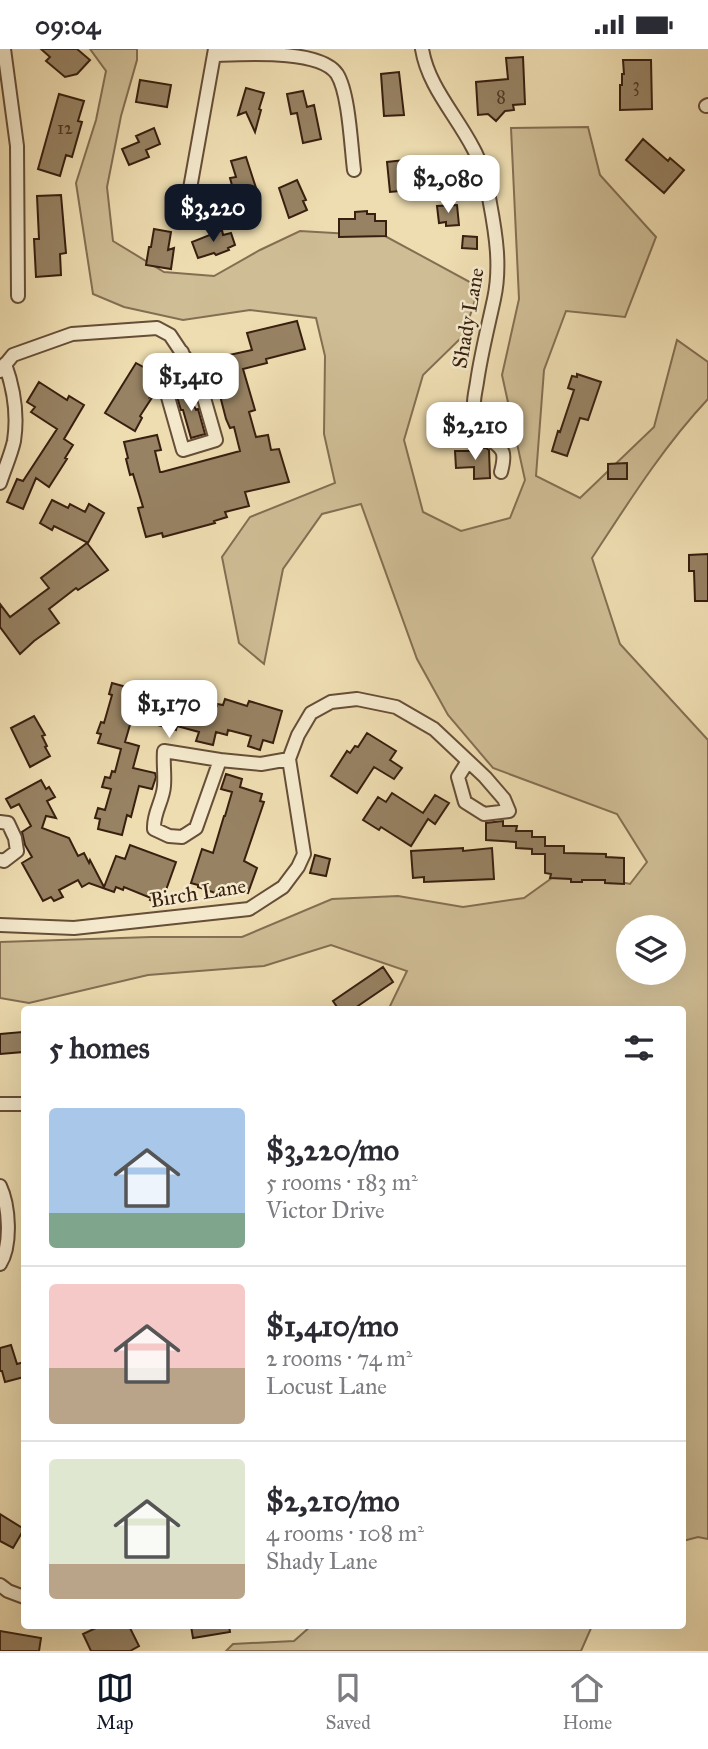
<!DOCTYPE html>
<html lang="en">
<head>
<meta charset="utf-8">
<style>
  :root { --surface:#fff; --page:#f2f2f3; --text:#2b2b33; --muted:#7c7c81; --line:#e1e1e2; --accent:#111827 }
  body { margin:0; font-family:"IM FELL Great Primer",serif; background:var(--page); color:var(--text); height:100vh; display:flex; flex-direction:column; font-size:26px; white-space:nowrap }
  * { box-sizing:border-box; margin:0 }
  p { font-size:23px; color:var(--muted) }
  .icon { flex:none; width:38px; height:38px; fill:none; stroke:currentColor; stroke-width:2; stroke-linecap:round; stroke-linejoin:round }
  .map { position:relative; flex:1; overflow:hidden }
  .drawer { position:absolute; left:21px; top:957px; width:665px; height:623px; display:flex; flex-direction:column; background:var(--surface); border-radius:7px; box-shadow:0 7px 28px #0002 }
  .drawer>* { flex:none }
  .controls { position:absolute; left:616px; top:866px; display:grid; gap:14px }
  .controls a { display:grid; place-items:center; width:70px; height:70px; border-radius:50%; background:var(--surface); box-shadow:0 7px 28px #0002; font-size:35px }
  .price { position:absolute; translate:-50% -60px; padding:0 16px; border-radius:14px; background:#fff; color:#222; font-size:23px; line-height:46px; filter:drop-shadow(0 2px 4px #0008) }
  .price::after { content:''; position:absolute; left:50%; top:42px; width:21px; height:16px; margin-left:-10px; background:inherit; clip-path:polygon(0 0,100% 0,50% 100%) }
  .price.selected { background:var(--accent); color:#fff }
  ul { padding:0; list-style:none }
  li { display:flex; align-items:center; gap:21px; height:175px; padding:0 28px }
  li+li { border-top:2px solid var(--line) }
  li span { display:grid; place-items:center; flex:none; width:196px; height:140px; border-radius:7px; color:#555 }
  li>.icon { margin-inline-start:auto }
  span .icon { width:84px; height:84px; fill:#fffc; stroke-width:1 }
  li b { font-size:30px }
  h2 { display:flex; justify-content:space-between; align-items:center; height:84px; padding:0 28px; font-size:30px }
  .status { display:flex; justify-content:space-between; align-items:center; height:49px; padding:0 35px; background:var(--surface); direction:ltr }
  .status svg { height:19px; fill:currentColor }
  .tabs { display:flex; justify-content:space-around; align-items:center; height:98px; border-top:2px solid var(--line); background:var(--surface); font-size:19px; color:var(--muted) }
  .tabs a { display:grid; justify-items:center; gap:4px }
  .tabs .selected { color:var(--accent) }
  .map>svg:first-child { display:block }
  .green { fill:#cfbd95; stroke:#846e52; stroke-width:2; fill-rule:evenodd }
  .building { fill:#978263; stroke:#381f0f; stroke-width:2 }
  .lines { fill:none; stroke-linecap:round; stroke-linejoin:round }
  .minor-casing { stroke:#664e38; stroke-width:16 }
  .minor { stroke:#f4e9cc; stroke-width:12 }
  .labels { text-anchor:middle; stroke-width:5; stroke-linejoin:round; paint-order:stroke }
  .number-label { font-size:18px; fill:#503824 }
  .street-label { font-size:21px; fill:#381f0f; stroke:#f4e9cc }
</style>
</head>
<body>
<div class="status"><b>09:04</b><svg viewBox="0 0 49 12"><path d="M0 12V9h3v3zM5 12V6h3v6zM10 12V3h3v9zM15 12V0h3v12zM26 1h20v11H26zM47 4h2v5h-2z"/></svg></div>
<div class="map">
<svg width="708" height="1602" viewBox="0 0 708 1602">
  <rect width="100%" height="100%" fill="#eeddb1"/>
  <filter id="stains"><feTurbulence type="fractalNoise" baseFrequency=".00286" numOctaves="4"/><feColorMatrix values="0 0 0 0 .2 0 0 0 0 .09 0 0 0 0 .02 0 0 0 .5 -.17"/></filter>
  <radialGradient id="worn" r=".72"><stop offset=".6" stop-color="#630" stop-opacity="0"/><stop offset="1" stop-color="#630" stop-opacity=".3"/></radialGradient>
  <path class="green" d="M 90,0 L 137,0 L 137,11 L 121,67 L 107,138 L 113,192 L 164,223 L 214,227 L 260,201 L 300,182 L 385,187 L 479,238 L 464,286 L 423,326 L 404,391 L 423,463 L 461,482 L 510,469 L 525,431 L 502,326 L 519,250 L 511,79 L 588,78 L 600,126 L 656,188 L 625,268 L 566,262 L 544,321 L 536,427 L 580,449 L 654,378 L 677,291 L 708,313 L 708,350 C 663,398 628,454 592,509 L 620,595 L 708,691 L 708,1490 L 698,1488 L 683,1492 L 682,961 L 389,961 L 390,957 L 407,922 L 331,896 L 264,917 L 148,926 L 29,954 L 0,949 L 0,893 L 151,888 L 242,888 L 332,850 L 398,847 L 463,858 L 524,849 L 563,821 L 630,835 L 647,813 L 617,765 L 493,719 L 448,666 L 417,610 L 361,455 L 322,465 L 283,520 L 264,615 L 239,594 L 222,508 L 250,468 L 335,434 L 324,385 L 325,307 L 316,269 L 250,261 L 183,271 L 124,258 L 93,245 L 76,134 L 96,71 L 106,22 ZM 628,878 L 674,878 L 674,924 L 628,924 Z
    M 311,1577 L 592,1577 L 581,1602 L 226,1602 L 233,1595 L 294,1592 Z"/>
  <path class="building" d="M 41,0 L 77,0 L 90,11 L 77,25 L 65,28 L 46,12 L 50,8 Z
    M 523,8 L 525,55 L 513,56 L 514,61 L 505,62 L 496,72 L 488,65 L 478,66 L 476,33 L 508,30 L 506,9 Z
    M 623,11 L 651,11 L 652,60 L 620,61 L 620,36 L 622,36 L 622,25 L 624,25 Z
    M 399,23 L 404,66 L 384,67 L 381,25 Z
    M 140,31 L 171,36 L 167,58 L 136,53 Z
    M 246,39 L 264,44 L 259,60 L 261,61 L 255,83 L 246,63 L 238,66 Z
    M 303,42 L 307,58 L 314,56 L 321,90 L 303,94 L 297,64 L 291,65 L 287,45 Z
    M 59,45 L 84,52 L 78,72 L 82,73 L 72,108 L 66,106 L 60,127 L 38,120 Z
    M 154,79 L 160,95 L 146,101 L 149,108 L 129,116 L 122,100 L 139,93 L 136,87 Z
    M 643,90 L 668,112 L 670,109 L 684,121 L 664,144 L 626,111 Z
    M 246,108 L 256,139 L 251,141 L 254,150 L 241,154 L 236,139 L 233,140 L 230,129 L 236,128 L 231,112 Z
    M 405,111 L 410,141 L 390,143 L 387,113 Z
    M 297,131 L 306,151 L 303,152 L 307,161 L 289,169 L 279,139 Z
    M 61,146 L 66,204 L 60,205 L 61,226 L 36,228 L 34,190 L 39,190 L 37,147 Z
    M 457,156 L 459,176 L 446,177 L 446,173 L 439,174 L 437,157 Z
    M 367,162 L 367,165 L 375,165 L 375,172 L 386,172 L 386,187 L 339,188 L 339,170 L 355,170 L 355,163 Z
    M 154,180 L 171,183 L 168,201 L 174,199 L 171,220 L 146,216 L 149,198 L 151,198 Z
    M 222,181 L 223,186 L 231,184 L 235,196 L 228,199 L 229,201 L 216,206 L 214,204 L 198,209 L 192,193 Z
    M 463,187 L 477,188 L 477,200 L 462,199 Z
    M 297,272 L 305,300 L 266,310 L 267,314 L 243,320 L 255,361 L 249,363 L 256,388 L 268,386 L 271,401 L 279,400 L 289,433 L 245,443 L 249,457 L 225,463 L 227,468 L 214,472 L 215,474 L 163,488 L 162,484 L 146,488 L 138,459 L 143,458 L 133,425 L 130,426 L 126,410 L 128,409 L 124,393 L 157,386 L 161,401 L 155,402 L 160,423 L 162,423 L 240,402 L 234,378 L 230,379 L 226,370 L 215,327 L 207,328 L 202,312 L 252,301 L 247,284 Z
    M 136,314 L 161,328 L 150,348 L 153,347 L 140,367 L 142,369 L 135,382 L 105,364 Z
    M 577,325 L 601,333 L 588,371 L 580,369 L 567,407 L 552,402 L 558,382 L 560,383 L 574,341 L 568,339 L 572,327 L 577,328 Z
    M 39,333 L 67,351 L 69,347 L 84,356 L 64,390 L 73,396 L 65,409 L 67,410 L 49,438 L 36,429 L 23,460 L 7,453 L 17,430 L 23,432 L 57,380 L 31,363 L 35,358 L 27,353 Z
    M 189,338 L 194,357 L 196,361 L 198,360 L 205,385 L 191,389 L 183,361 L 181,361 L 177,348 L 180,340 Z
    M 470,399 L 486,399 L 489,401 L 490,429 L 474,430 L 474,418 L 456,419 L 455,402 L 470,402 Z
    M 627,414 L 627,430 L 608,430 L 608,415 Z
    M 52,451 L 68,459 L 70,455 L 85,463 L 89,455 L 104,464 L 88,494 L 54,477 L 52,481 L 40,474 Z
    M 87,494 L 108,521 L 78,541 L 76,539 L 49,560 L 59,574 L 34,592 L 20,605 L 0,578 L 0,555 L 10,568 L 49,539 L 41,529 Z
    M 708,505 L 708,552 L 695,552 L 694,522 L 689,522 L 689,506 Z
    M 112,634 L 137,641 L 135,647 L 138,648 L 137,653 L 170,663 L 175,645 L 185,648 L 186,644 L 197,647 L 196,651 L 217,657 L 217,655 L 223,656 L 225,650 L 247,657 L 249,652 L 282,662 L 273,694 L 263,691 L 260,701 L 248,697 L 251,687 L 228,681 L 227,686 L 216,683 L 213,696 L 196,692 L 199,683 L 177,677 L 176,681 L 132,669 L 125,693 L 139,697 L 133,719 L 155,724 L 156,728 L 152,740 L 139,737 L 131,768 L 127,766 L 122,786 L 98,780 L 100,770 L 95,769 L 98,759 L 105,761 L 111,740 L 102,738 L 105,728 L 110,729 L 112,722 L 115,723 L 121,700 L 98,694 L 101,685 L 97,684 L 101,673 L 104,674 L 112,646 L 109,645 Z
    M 34,667 L 45,686 L 42,687 L 47,697 L 45,698 L 50,707 L 30,718 L 11,679 Z
    M 367,684 L 396,702 L 390,711 L 402,719 L 394,730 L 374,718 L 357,744 L 331,727 L 347,702 L 350,704 L 355,697 L 358,698 Z
    M 226,725 L 242,730 L 240,738 L 262,745 L 260,752 L 264,753 L 244,812 L 257,819 L 248,844 L 239,841 L 238,845 L 227,841 L 226,844 L 219,841 L 218,845 L 198,838 L 198,836 L 191,834 L 202,800 L 213,804 L 224,767 L 225,767 L 232,743 L 221,740 Z
    M 41,731 L 46,740 L 49,738 L 55,748 L 47,752 L 56,769 L 46,767 L 42,779 L 69,789 L 78,807 L 84,804 L 89,814 L 90,811 L 104,838 L 116,807 L 125,810 L 130,796 L 176,813 L 161,855 L 150,851 L 151,849 L 124,838 L 123,841 L 116,838 L 114,843 L 89,834 L 82,838 L 78,831 L 59,841 L 63,848 L 54,852 L 51,848 L 43,852 L 22,814 L 32,808 L 25,796 L 22,783 L 31,777 L 19,755 L 11,759 L 6,750 Z
    M 392,744 L 423,764 L 435,746 L 449,754 L 435,775 L 428,770 L 411,797 L 381,778 L 379,781 L 363,771 L 378,748 L 386,753 Z
    M 503,772 L 503,777 L 517,777 L 516,782 L 532,782 L 532,788 L 545,788 L 545,797 L 564,797 L 564,804 L 606,805 L 606,808 L 624,809 L 624,835 L 605,834 L 605,831 L 582,831 L 582,833 L 571,833 L 571,830 L 550,829 L 551,825 L 545,824 L 545,805 L 532,805 L 532,800 L 516,799 L 516,793 L 486,791 L 486,774 Z
    M 463,799 L 463,802 L 492,799 L 494,830 L 424,833 L 424,828 L 413,829 L 411,802 Z
    M 315,806 L 330,810 L 326,827 L 310,824 Z
    M 383,918 L 393,933 L 352,961 L 339,961 L 333,952 Z
    M 22,983 L 23,1003 L 0,1005 L 0,985 Z
    M 11,1296 L 17,1315 L 24,1313 L 24,1328 L 5,1333 L 2,1322 L 0,1322 L 0,1299 Z
    M 0,1465 L 24,1480 L 13,1499 L 0,1492 Z
    M 100,1577 L 129,1577 L 139,1597 L 130,1602 L 91,1602 L 83,1585 Z
    M 191,1577 L 229,1577 L 230,1583 L 193,1589 Z
    M 0,1582 L 41,1589 L 39,1602 L 0,1602 Z"/>
  <g class="lines">
    <defs>
      <path id="minor" d="M 4,0 L 17,97 L 18,247
        M 422,0 C 428,37 456,66 473,99 C 482,115 487,136 490,154 C 496,186 501,218 494,250 C 488,278 481,305 477,333 C 476,340 474,347 474,354 C 475,364 478,376 484,384 C 499,401 508,396 501,423
        M 214,6 C 246,5 320,0 337,25 C 349,44 351,97 354,121
        M 706,57 L 708,56
        M 189,145 L 215,0
        M 0,322 L 13,306 L 72,285 L 157,279 L 170,286 L 198,328 L 216,391 L 183,401 L 168,348 L 182,303
        M 0,434 C 4,421 11,406 14,392 C 18,366 14,340 5,315
        M 164,702 L 220,711 L 196,779 L 182,788 L 169,787 L 154,780 C 153,764 163,752 164,737 C 165,725 163,714 164,702 Z
        M 220,711 L 261,715 L 289,710
        M 0,773 L 8,774 L 15,789 L 17,802 L 4,812 L 0,811
        M 0,876 L 74,879 L 249,860 L 283,838 L 298,818 L 304,805 L 289,710 L 298,686 L 311,664 L 331,653 L 357,650 L 396,658 L 434,680 L 485,728 L 504,750 L 509,762 L 484,765 L 465,753 L 458,728 L 468,712
        M 0,1055 L 24,1055
        M 0,1137 C 9,1156 12,1196 0,1215
        M 0,1536 L 8,1542 L 24,1548"/>
    </defs>
    <use href="#minor" class="minor-casing"/>
    <use href="#minor" class="minor"/>
  </g>
  <g class="labels">
    <g class="number-label">
      <text x="636" y="42">3</text>
      <text x="501" y="54">8</text>
      <text x="65" y="85">12</text>
    </g>
    <g class="street-label">
      <text transform="translate(468 269) rotate(-80)" y="7">Shady Lane</text>
      <text transform="translate(198 844) rotate(-9)" y="7">Birch Lane</text>
    </g>
  </g>
  <rect width="100%" height="100%" filter="url(#stains)"/>
  <rect width="100%" height="100%" fill="url(#worn)"/>
</svg>
<div class="controls">
<a><svg class="icon" aria-label="layers" viewBox="0 0 24 24"><path d="M12 4l9 5-9 5-9-5zM3 14l9 5 9-5"/></svg></a>
</div>
<b class="price" style="left:448px;top:166px">$2,080</b>
<b class="price selected" style="left:213px;top:195px">$3,220</b>
<b class="price" style="left:191px;top:364px">$1,410</b>
<b class="price" style="left:475px;top:413px">$2,210</b>
<b class="price" style="left:169px;top:691px">$1,170</b>
<section class="drawer">
<h2>5 homes<svg class="icon" aria-label="filters" viewBox="0 0 24 24"><path d="M4 7h16M4 17h16"/><circle cx="9" cy="7" r="2"/><circle cx="15" cy="17" r="2"/></svg></h2>
<ul>
<li><span style="background:linear-gradient(#a9c7e8 75%,#7fa58c 0)"><svg class="icon" aria-label="home" viewBox="0 0 24 24"><path d="M3 11l9-7 9 7M6 9v11h12V9"/></svg></span><div><b>$3,220/mo</b><p>5 rooms · 183 m²</p><p>Victor Drive</p></div></li>
<li><span style="background:linear-gradient(#f6c9c9 60%,#b9a48a 0)"><svg class="icon" aria-label="home" viewBox="0 0 24 24"><path d="M3 11l9-7 9 7M6 9v11h12V9"/></svg></span><div><b>$1,410/mo</b><p>2 rooms · 74 m²</p><p>Locust Lane</p></div></li>
<li><span style="background:linear-gradient(#dfe7d0 75%,#b9a48a 0)"><svg class="icon" aria-label="home" viewBox="0 0 24 24"><path d="M3 11l9-7 9 7M6 9v11h12V9"/></svg></span><div><b>$2,210/mo</b><p>4 rooms · 108 m²</p><p>Shady Lane</p></div></li>
</ul>
</section>
</div>
<nav class="tabs">
<a class="selected"><svg class="icon" aria-label="map" viewBox="0 0 24 24"><path d="M3 6l6-2 6 2 6-2v14l-6 2-6-2-6 2zM9 4v14M15 6v14"/></svg>Map</a>
<a><svg class="icon" aria-label="saved" viewBox="0 0 24 24"><path d="M7 4h10v16l-5-4-5 4z"/></svg>Saved</a>
<a><svg class="icon" aria-label="home" viewBox="0 0 24 24"><path d="M3 11l9-7 9 7M6 9v11h12V9"/></svg>Home</a>
</nav>
</body>
</html>
